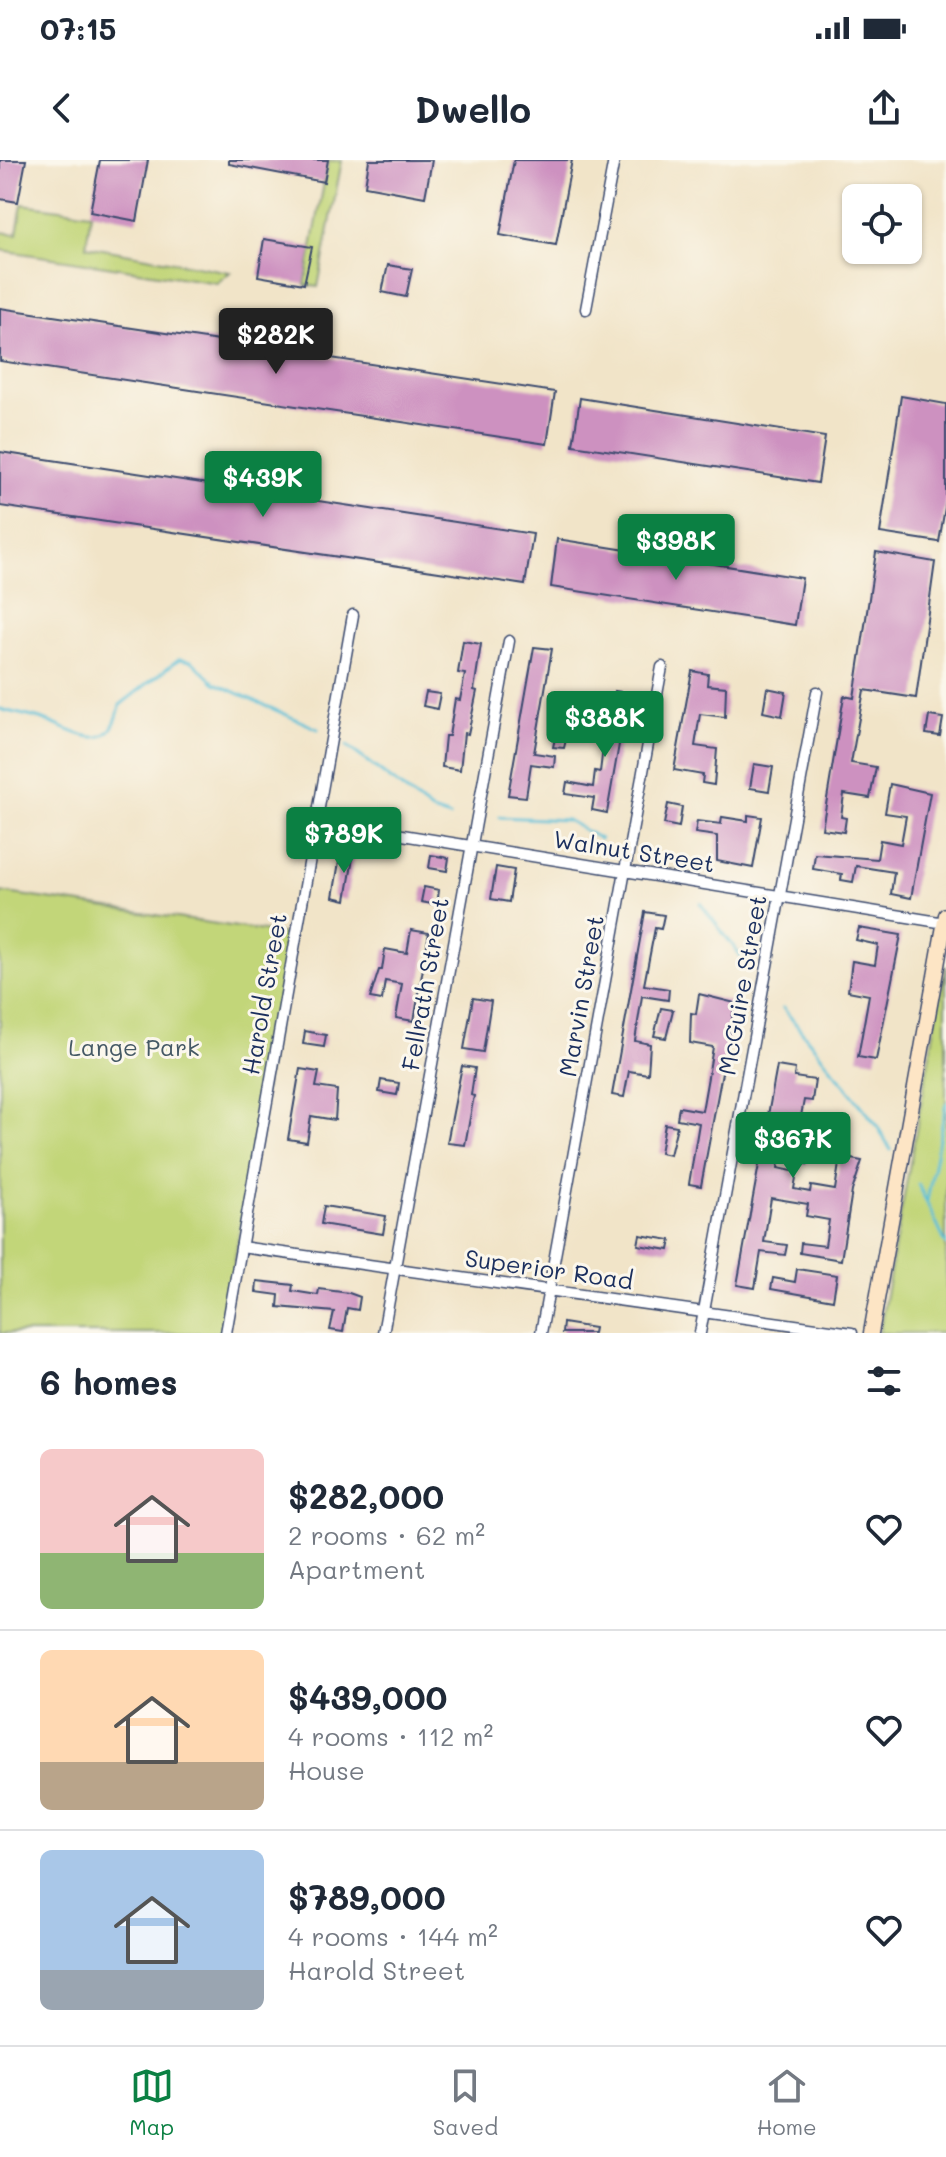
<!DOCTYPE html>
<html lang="en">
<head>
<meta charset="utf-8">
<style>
  :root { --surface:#fff; --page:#f6f6f7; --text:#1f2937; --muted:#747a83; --line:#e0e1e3; --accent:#0b8043 }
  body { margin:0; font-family:Mali,sans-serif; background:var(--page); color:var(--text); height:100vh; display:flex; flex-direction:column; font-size:30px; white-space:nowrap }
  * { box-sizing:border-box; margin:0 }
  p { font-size:26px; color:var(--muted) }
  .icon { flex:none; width:44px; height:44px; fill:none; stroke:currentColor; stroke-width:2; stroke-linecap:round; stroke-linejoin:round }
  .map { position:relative; height:1173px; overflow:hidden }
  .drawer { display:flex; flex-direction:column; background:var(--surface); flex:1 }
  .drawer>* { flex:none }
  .controls { position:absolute; left:842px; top:24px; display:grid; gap:16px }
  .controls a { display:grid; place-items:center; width:80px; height:80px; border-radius:12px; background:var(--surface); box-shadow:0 2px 6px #0004; font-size:40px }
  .price { position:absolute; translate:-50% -68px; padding:0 18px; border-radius:8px; background:var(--accent); color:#fff; font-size:26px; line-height:52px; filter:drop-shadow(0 2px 4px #0008) }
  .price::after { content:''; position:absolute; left:50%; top:48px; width:24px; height:18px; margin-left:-12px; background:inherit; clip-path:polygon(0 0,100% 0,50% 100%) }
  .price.selected { background:#222; color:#fff }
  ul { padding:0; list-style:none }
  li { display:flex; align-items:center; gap:24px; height:200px; padding:0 40px }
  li+li { border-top:2px solid var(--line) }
  li span { display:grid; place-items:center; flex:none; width:224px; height:160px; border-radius:12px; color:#555 }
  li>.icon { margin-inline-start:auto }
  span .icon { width:96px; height:96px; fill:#fffc; stroke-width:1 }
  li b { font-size:34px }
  h2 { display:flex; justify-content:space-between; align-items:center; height:96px; padding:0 40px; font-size:34px }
  .status { display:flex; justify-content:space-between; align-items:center; height:56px; padding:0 40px; background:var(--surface); direction:ltr }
  .status svg { height:22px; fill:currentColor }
  header { display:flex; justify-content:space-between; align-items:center; height:104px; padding:0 40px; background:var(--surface); font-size:36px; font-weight:700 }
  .menu { display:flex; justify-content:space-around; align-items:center; height:112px; border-top:2px solid var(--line); background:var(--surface); font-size:22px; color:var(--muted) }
  .menu a { display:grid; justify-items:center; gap:4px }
  .menu .selected { color:var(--accent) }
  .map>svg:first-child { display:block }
  .green { fill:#c2d679; stroke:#6e826c; stroke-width:2 }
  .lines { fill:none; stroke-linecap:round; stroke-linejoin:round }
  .stream { stroke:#58bed6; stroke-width:3 }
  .building { fill:#cd91c0 }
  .street-casing { stroke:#3b4a6e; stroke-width:13 }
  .secondary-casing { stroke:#3b4a6e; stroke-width:17 }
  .street { stroke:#fff; stroke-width:10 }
  .secondary { stroke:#fde5c5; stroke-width:14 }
  .labels { text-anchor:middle; stroke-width:6; stroke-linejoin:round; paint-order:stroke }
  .street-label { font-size:24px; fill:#1b2f5e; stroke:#fbf7ec }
  .park-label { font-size:24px; fill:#455965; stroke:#fbf7ec }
</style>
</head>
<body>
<div class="status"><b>07:15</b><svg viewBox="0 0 49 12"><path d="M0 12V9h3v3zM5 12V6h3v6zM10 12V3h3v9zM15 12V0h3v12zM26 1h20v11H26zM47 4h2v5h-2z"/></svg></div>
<header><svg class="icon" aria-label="back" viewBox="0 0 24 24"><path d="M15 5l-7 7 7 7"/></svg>Dwello<svg class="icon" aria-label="share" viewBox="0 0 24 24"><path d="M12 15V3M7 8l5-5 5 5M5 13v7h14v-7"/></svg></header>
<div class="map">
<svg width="946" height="1173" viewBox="0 0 946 1173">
  <rect width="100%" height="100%" fill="#fbf7ec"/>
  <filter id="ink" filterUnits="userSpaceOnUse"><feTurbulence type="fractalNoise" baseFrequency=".0125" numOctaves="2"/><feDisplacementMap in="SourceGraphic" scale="16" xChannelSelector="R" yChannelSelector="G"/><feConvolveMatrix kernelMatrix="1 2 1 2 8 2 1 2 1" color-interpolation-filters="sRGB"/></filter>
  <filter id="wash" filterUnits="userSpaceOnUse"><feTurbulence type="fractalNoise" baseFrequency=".006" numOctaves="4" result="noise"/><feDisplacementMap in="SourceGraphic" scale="32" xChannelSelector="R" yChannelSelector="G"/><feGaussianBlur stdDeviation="1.8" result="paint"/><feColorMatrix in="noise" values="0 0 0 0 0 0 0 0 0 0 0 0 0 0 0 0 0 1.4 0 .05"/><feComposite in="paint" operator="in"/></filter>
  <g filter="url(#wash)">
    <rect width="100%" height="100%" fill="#f1e4c8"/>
    <path class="green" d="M 342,0 L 318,127 L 305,125 L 328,1 Z
      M 22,44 L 91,53 L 86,86 L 230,112 L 217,123 L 0,90 L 0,72 L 17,74 Z
      M 0,732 L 291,775 L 222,1173 L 0,1173 Z
      M 946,806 L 946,1173 L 879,1173 Z"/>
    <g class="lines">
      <path class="stream" d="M 0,549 C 16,554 34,556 49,562 C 82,575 111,595 120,545 L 179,499 L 192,501 L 215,523 L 318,569
        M 347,586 L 432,651 L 450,657
        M 500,657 L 567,660 L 600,679
        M 700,743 L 744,800
        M 783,848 L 876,964 L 891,990
        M 918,1024 L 946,1084
        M 927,1041 L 946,943"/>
    </g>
    <g id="blocks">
      <path class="building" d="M 0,0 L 26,0 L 18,42 L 0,39 Z
        M 100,0 L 148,0 L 137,61 L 90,52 Z
        M 229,0 L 328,0 L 324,22 L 229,4 Z
        M 369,0 L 432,0 L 425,37 L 365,26 Z
        M 514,0 L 572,0 L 556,85 L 500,75 Z
        M 264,79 L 312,87 L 304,124 L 258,116 Z
        M 388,105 L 412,109 L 406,137 L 382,132 Z
        M 0,148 L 555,232 L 547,284 L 0,201 Z
        M 901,236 L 946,244 L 946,342 L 939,382 L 880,373 Z
        M 580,238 L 825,277 L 818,323 L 573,285 Z
        M 0,292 L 533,374 L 525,425 L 0,346 Z
        M 557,379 L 802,418 L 795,465 L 551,427 Z
        M 876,392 L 935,402 L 916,538 L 864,530 L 851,603 L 876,607 L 870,638 L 844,634 L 841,657 L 846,658 L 844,672 L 822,669 L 844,536 L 854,538 Z
        M 463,481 L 481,484 L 474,530 L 477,531 L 468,574 L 464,573 L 460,610 L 442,607 L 445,576 L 449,576 L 455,539 L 460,540 L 465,514 L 458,513 Z
        M 534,487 L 552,489 L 534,593 L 555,596 L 554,607 L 531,604 L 526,637 L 508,635 Z
        M 692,511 L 708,514 L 707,525 L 726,527 L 725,557 L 700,554 L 695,586 L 717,589 L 714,625 L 702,623 L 703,615 L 674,610 Z
        M 767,528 L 786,532 L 782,556 L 763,552 Z
        M 615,531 L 628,533 L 607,653 L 592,650 L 594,638 L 565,634 L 567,622 L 593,627 L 595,611 L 600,612 L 607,555 L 611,556 Z
        M 426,532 L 440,534 L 437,549 L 423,546 Z
        M 564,539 L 575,541 L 564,588 L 553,587 Z
        M 929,556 L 943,558 L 940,576 L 926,574 Z
        M 754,604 L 773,607 L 769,631 L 750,628 Z
        M 890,624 L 930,633 L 911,738 L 891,734 L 894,712 L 856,706 L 853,722 L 841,720 L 842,714 L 813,709 L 815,694 L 877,699 L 880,680 L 901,684 L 906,656 L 885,653 Z
        M 668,644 L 682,647 L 679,667 L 664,664 Z
        M 748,655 L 762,657 L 753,708 L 717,701 L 717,676 L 695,673 L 697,661 L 721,664 L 722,657 L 748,661 Z
        M 341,690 L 354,692 L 346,740 L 333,737 Z
        M 431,695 L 449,698 L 447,711 L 429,708 Z
        M 496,707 L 514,710 L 509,742 L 491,739 Z
        M 424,727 L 439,730 L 437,745 L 421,742 Z
        M 645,752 L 664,755 L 661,769 L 655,768 L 644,825 L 669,829 L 668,840 L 642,836 L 635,881 L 650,884 L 648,914 L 629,911 L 624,937 L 612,935 Z
        M 859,768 L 901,775 L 876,900 L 858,897 L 869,835 L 848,831 L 852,801 L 875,805 L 878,785 L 856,780 Z
        M 411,770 L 429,773 L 414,861 L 396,858 L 402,824 L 385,821 L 382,840 L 370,838 L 379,810 L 382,810 L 385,789 L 407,793 Z
        M 699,834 L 735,843 L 701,1026 L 689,1024 L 699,963 L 677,959 L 679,947 L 702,951 L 708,917 L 713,887 L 690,883 L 691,853 L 696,854 Z
        M 473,838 L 491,841 L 483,892 L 464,889 Z
        M 661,848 L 673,850 L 666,878 L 654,876 Z
        M 305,871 L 326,875 L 324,887 L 303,884 Z
        M 462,906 L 475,908 L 471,935 L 474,936 L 465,985 L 447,983 Z
        M 777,906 L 795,909 L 794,917 L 815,920 L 812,941 L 804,940 L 798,972 L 811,974 L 807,1004 L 795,1002 L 799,983 L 782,981 L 778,1008 L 797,1012 L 794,1029 L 810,1032 L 811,1026 L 835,1030 L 840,997 L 862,1001 L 852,1031 L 841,1100 L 800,1093 L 801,1083 L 825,1086 L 829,1060 L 806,1056 L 808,1044 L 771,1038 L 764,1082 L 787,1085 L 785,1095 L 761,1092 L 755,1128 L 737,1125 Z
        M 300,909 L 319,912 L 316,927 L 337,930 L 335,960 L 311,956 L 307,982 L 288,979 Z
        M 381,920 L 399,923 L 397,935 L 379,932 Z
        M 665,964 L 677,966 L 670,995 L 660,993 Z
        M 324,1046 L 386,1056 L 383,1074 L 321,1064 Z
        M 640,1075 L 671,1080 L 669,1090 L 638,1085 Z
        M 797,1109 L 837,1115 L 833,1140 L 771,1129 L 773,1118 L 795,1122 Z
        M 257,1121 L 293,1125 L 292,1131 L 318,1135 L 319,1129 L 349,1133 L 360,1137 L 358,1150 L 347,1148 L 343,1172 L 330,1170 L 334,1152 L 278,1147 L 279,1135 L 256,1132 Z
        M 563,1163 L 594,1168 L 593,1173 L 562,1173 Z"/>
    </g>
  </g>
  <g filter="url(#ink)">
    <use href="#blocks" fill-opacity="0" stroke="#3b4a6e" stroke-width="2"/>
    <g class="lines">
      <defs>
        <path id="street" d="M 586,149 L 614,0
          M 316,661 L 945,763
          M 241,1087 L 852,1173
          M 226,1173 L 353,455
          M 383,1173 L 509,481
          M 541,1173 L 662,507
          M 700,1173 L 817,532"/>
        <path id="secondary" d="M 871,1173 L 946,755"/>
      </defs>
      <use href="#street" class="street-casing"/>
      <use href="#secondary" class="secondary-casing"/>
      <use href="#street" class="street"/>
      <use href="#secondary" class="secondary"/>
    </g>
  </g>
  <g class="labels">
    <g class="street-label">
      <text transform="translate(634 692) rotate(9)" y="8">Walnut Street</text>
      <text transform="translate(426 824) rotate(-80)" y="8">Fellrath Street</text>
      <text transform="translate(743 825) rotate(-80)" y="8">McGuire Street</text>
      <text transform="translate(265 834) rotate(-80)" y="8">Harold Street</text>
      <text transform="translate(582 836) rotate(-80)" y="8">Marvin Street</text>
      <text transform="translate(549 1110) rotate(8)" y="8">Superior Road</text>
    </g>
    <g class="park-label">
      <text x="134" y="896">Lange Park</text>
    </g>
  </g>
</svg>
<div class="controls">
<a><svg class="icon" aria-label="locate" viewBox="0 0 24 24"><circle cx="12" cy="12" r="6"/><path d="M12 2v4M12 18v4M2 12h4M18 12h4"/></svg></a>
</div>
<b class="price selected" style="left:276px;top:216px">$282K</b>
<b class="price" style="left:263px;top:359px">$439K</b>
<b class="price" style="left:676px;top:422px">$398K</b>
<b class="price" style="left:605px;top:599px">$388K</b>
<b class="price" style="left:344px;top:715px">$789K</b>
<b class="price" style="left:793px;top:1020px">$367K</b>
</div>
<section class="drawer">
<h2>6 homes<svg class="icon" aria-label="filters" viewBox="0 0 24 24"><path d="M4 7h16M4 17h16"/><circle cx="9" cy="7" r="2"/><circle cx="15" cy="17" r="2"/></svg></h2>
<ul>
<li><span style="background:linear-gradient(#f6c9c9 65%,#8fb573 0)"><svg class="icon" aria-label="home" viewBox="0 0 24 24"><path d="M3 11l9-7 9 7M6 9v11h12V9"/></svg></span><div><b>$282,000</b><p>2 rooms · 62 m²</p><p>Apartment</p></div><svg class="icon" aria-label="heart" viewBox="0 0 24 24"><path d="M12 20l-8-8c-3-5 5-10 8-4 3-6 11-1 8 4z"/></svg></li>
<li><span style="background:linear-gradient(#ffd9b3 70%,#b9a48a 0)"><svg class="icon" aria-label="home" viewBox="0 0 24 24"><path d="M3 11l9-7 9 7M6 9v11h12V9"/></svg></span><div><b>$439,000</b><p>4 rooms · 112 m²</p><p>House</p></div><svg class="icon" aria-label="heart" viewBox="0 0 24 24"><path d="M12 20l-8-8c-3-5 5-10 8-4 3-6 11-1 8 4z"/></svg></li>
<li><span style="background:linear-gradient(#a9c7e8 75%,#9aa5b1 0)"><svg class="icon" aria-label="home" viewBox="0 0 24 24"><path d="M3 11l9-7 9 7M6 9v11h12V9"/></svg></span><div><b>$789,000</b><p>4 rooms · 144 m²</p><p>Harold Street</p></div><svg class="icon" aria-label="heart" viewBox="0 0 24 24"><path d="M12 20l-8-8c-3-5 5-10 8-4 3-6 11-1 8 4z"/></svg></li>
</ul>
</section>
<nav class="menu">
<a class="selected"><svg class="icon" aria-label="map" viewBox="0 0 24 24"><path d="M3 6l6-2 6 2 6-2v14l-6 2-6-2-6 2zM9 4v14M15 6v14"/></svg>Map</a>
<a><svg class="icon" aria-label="saved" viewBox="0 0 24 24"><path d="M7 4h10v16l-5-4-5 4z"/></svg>Saved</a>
<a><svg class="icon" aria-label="home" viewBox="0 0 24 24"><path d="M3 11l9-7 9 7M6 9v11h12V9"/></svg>Home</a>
</nav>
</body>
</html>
